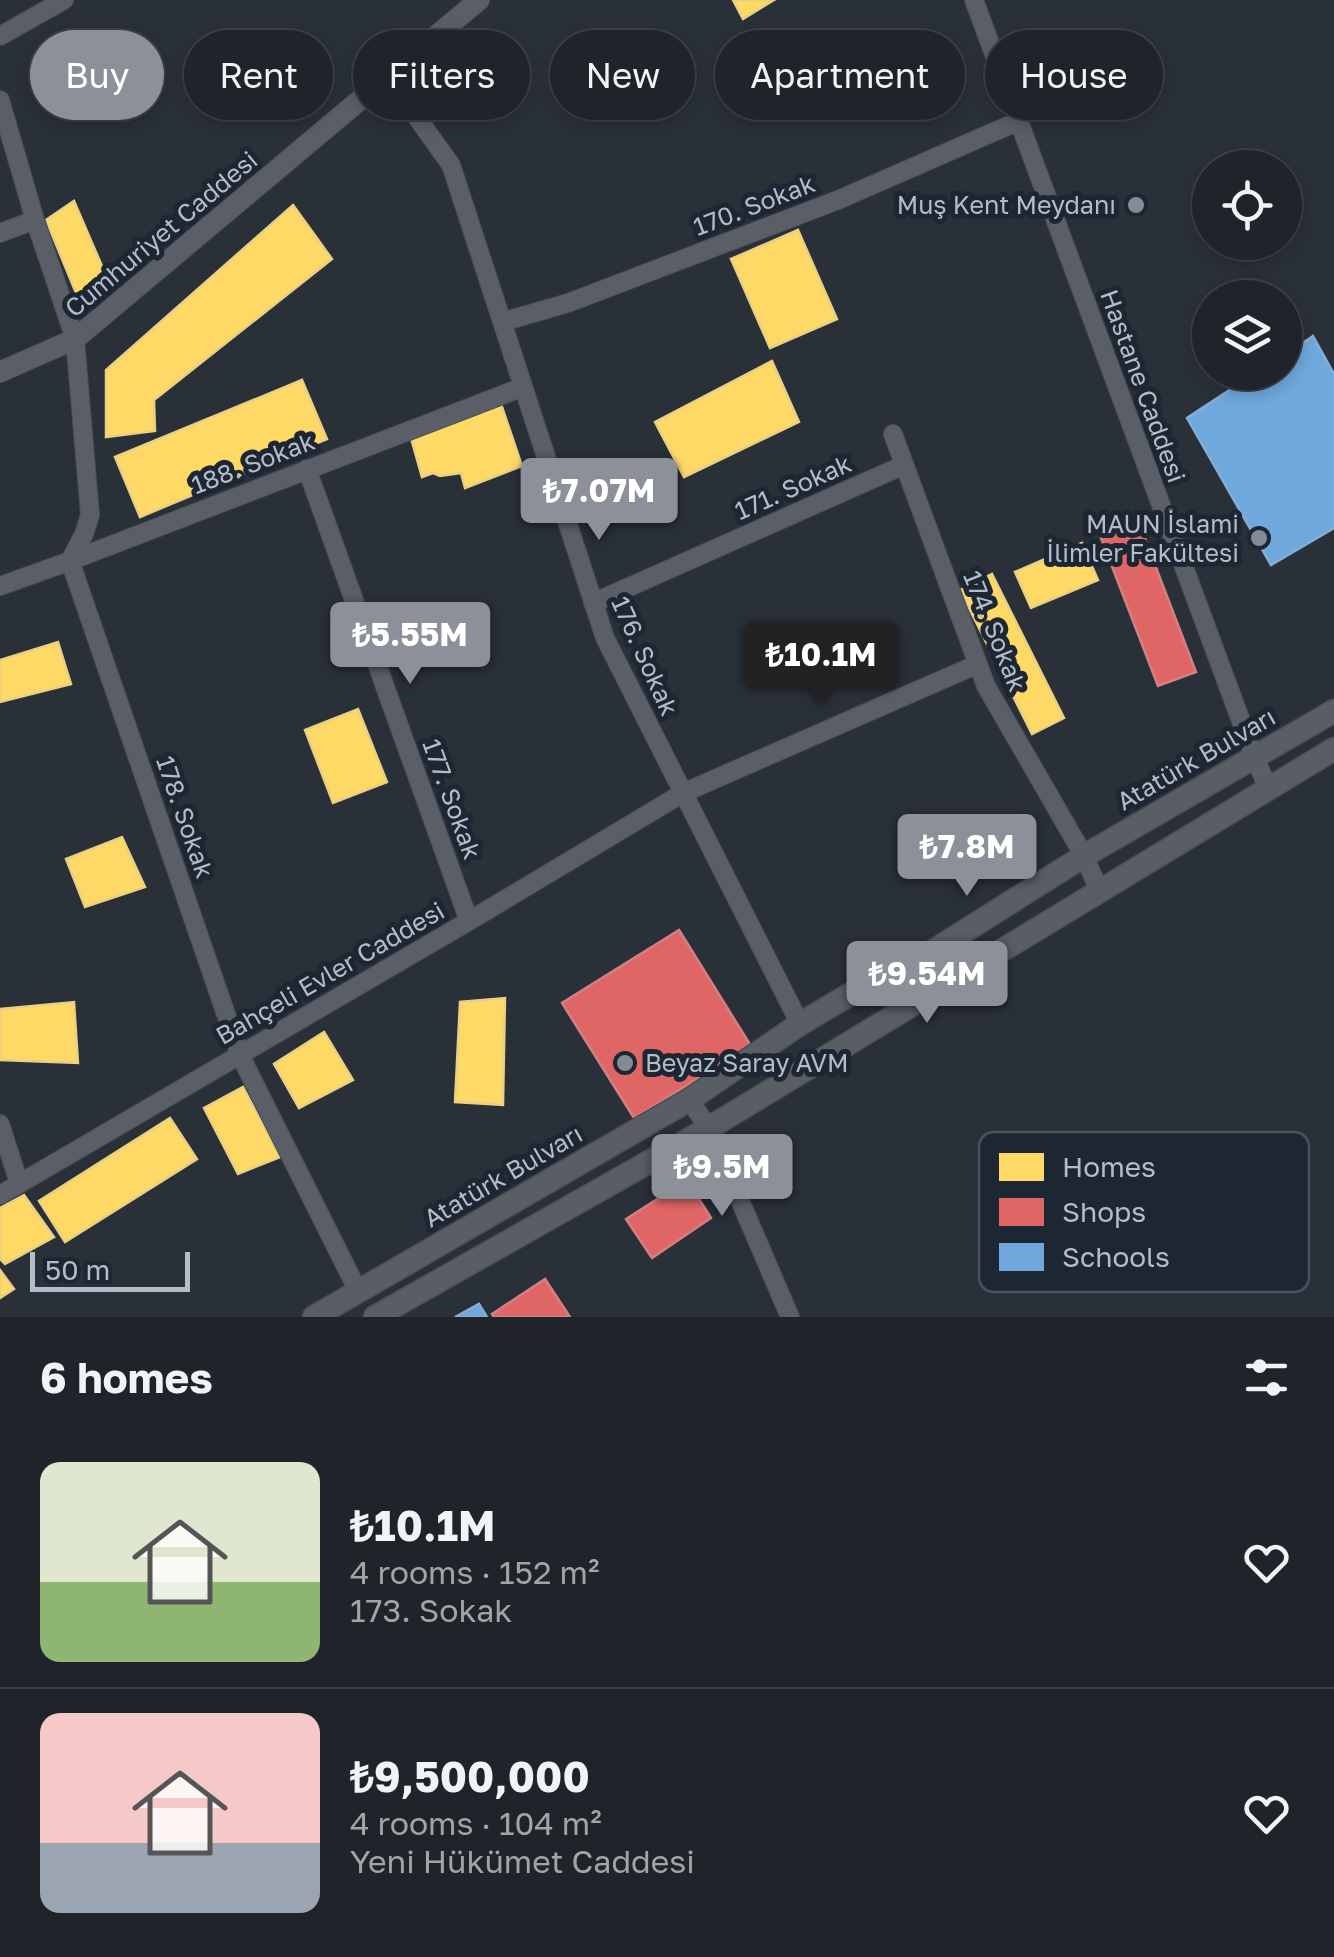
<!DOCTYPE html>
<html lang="en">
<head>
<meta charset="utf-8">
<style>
  :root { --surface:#20242a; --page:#2d3036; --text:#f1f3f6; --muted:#a2a4a8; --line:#3d4147; --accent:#8c9099 }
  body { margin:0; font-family:"Golos Text",sans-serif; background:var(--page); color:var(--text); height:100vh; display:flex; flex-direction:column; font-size:38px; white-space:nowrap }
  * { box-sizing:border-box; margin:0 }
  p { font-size:32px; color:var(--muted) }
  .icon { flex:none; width:55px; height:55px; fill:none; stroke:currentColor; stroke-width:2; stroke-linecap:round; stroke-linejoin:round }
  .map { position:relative; height:1317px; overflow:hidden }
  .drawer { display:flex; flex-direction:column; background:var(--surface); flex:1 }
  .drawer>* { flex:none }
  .top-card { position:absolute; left:30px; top:30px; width:1275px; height:90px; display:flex; gap:20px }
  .controls { position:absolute; left:1192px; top:150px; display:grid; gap:20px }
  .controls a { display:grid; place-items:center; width:110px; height:110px; border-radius:50%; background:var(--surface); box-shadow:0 5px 15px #0003,0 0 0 2px var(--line); font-size:50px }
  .scale { position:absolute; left:30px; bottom:25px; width:160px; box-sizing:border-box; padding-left:10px; border:5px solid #b4bcc9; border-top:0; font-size:28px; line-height:35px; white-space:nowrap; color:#b4bcc9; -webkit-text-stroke:8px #1d2633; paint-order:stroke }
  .price { position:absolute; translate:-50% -85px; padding:0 22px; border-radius:10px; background:var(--accent); color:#fff; font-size:32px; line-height:65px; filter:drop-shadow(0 2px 5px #0008) }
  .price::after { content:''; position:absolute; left:50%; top:60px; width:30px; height:22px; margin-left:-15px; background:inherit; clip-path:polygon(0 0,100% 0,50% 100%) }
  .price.selected { background:#222; color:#fff }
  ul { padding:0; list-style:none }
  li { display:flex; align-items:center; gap:30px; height:250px; padding:0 40px }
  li+li { border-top:2px solid var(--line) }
  li span { display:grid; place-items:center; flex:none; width:280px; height:200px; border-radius:20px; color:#555 }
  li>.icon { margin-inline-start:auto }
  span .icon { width:120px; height:120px; fill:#fffc; stroke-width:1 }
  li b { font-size:42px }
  h2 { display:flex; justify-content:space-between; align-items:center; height:120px; padding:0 40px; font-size:42px }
  .chip { padding:0 35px; border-radius:45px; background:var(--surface); box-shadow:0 5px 15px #0003,0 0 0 2px var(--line); font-size:35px; line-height:90px }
  .chip.selected { background:var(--accent); color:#fff }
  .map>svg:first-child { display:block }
  .homes { fill:#ffd966; stroke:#e8d084; stroke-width:2.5 }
  .shops { fill:#e06666; stroke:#d38084; stroke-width:2.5 }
  .schools { fill:#6fa8dc; stroke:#84aed6; stroke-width:2.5 }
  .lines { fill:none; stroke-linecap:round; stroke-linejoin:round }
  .minor-casing { stroke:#484c53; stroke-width:20 }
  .tertiary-casing { stroke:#484c53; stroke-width:22 }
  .secondary-casing { stroke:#484c53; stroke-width:25 }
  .minor { stroke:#5a5e66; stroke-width:18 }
  .tertiary { stroke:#5a5e66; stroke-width:20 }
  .secondary { stroke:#595d64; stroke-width:22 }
  .poi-dot { fill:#848b96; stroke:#1d2633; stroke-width:4 }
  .labels { text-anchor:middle; stroke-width:10; stroke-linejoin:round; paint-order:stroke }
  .street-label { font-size:25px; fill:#b4bcc9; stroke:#1d2633 }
  .poi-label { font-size:25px; fill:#b4bcc9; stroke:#1d2633; text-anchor:end }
  .key { fill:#1d2633; stroke:#4a5360; stroke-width:2.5 }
  .key-label { font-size:28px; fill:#b4bcc9 }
</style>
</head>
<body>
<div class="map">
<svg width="1334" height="1317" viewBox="0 0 1334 1317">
  <rect width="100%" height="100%" fill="#2a3038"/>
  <path class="homes" d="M 733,0 L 774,0 L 743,19 Z
    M 74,201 L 108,280 L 78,298 L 46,220 Z
    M 293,205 L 332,259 L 154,400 L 155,431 L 106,437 L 106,370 Z
    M 798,230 L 837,319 L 770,348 L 731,259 Z
    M 772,361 L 799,422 L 684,477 L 655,422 Z
    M 302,380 L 327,439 L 140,517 L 115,457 Z
    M 501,404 L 522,466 L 465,488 L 461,473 L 440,476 L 433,473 L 422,477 L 411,438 Z
    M 1082,543 L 1098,580 L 1031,608 L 1015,572 Z
    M 992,574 L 1064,718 L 1032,734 L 960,590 Z
    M 58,642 L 71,684 L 0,702 L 0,660 Z
    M 358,709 L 387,782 L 333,803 L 305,730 Z
    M 122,837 L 145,887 L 85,907 L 66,859 Z
    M 505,998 L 503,1105 L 455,1102 L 460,1002 Z
    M 74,1002 L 78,1063 L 0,1060 L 0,1009 Z
    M 324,1032 L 353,1080 L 299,1108 L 274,1064 Z
    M 243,1087 L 280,1157 L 238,1174 L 204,1108 Z
    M 170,1118 L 197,1159 L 65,1242 L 39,1201 Z
    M 24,1195 L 54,1237 L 5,1264 L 0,1259 L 0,1208 Z
    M 0,1270 L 14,1289 L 0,1298 Z"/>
  <path class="shops" d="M 1139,523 L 1196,672 L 1158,686 L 1101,538 Z
    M 679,930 L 751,1046 L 634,1118 L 562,1003 Z
    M 687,1180 L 711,1218 L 652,1258 L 626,1219 Z
    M 545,1279 L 570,1317 L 494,1317 L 492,1314 Z"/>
  <path class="schools" d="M 1313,336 L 1334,374 L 1334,528 L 1271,565 L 1187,418 L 1257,372 L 1285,372 L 1285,355 Z
    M 479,1304 L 487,1317 L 455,1317 Z"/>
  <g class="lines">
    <defs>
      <path id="minor" d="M 974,0 L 1254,756 L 1268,788
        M 0,36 L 64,0
        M 388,77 L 451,165 L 605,638 L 800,1024
        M 0,100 L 35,220 L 75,339 L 90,515 L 84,534 L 70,561 L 240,1055 L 358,1291
        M 0,233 L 35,220
        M 502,322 L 568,303 L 838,200 L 1019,121
        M 893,434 L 986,686 L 1084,856 L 1099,890
        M 307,469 L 469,921
        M 0,586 L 70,561 L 523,387
        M 593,603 L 904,465
        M 689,1100 L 709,1128 L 790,1317
        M 0,1124 L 19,1183
        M 0,1195 L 469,921 L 683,793 L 978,664"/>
      <path id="tertiary" d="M 0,372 L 75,339 L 479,0"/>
      <path id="secondary" d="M 314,1317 L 689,1100 L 800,1024 L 859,989 L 884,982 L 1084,856 L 1334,711
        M 375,1317 L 709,1128 L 1334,749"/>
    </defs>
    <use href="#minor" class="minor-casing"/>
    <use href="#tertiary" class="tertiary-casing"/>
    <use href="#secondary" class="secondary-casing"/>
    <use href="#minor" class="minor"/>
    <use href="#tertiary" class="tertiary"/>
    <use href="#secondary" class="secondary"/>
  </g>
  <g class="poi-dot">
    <circle cx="1136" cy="205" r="10"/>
    <circle cx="1259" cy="538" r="10"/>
    <circle cx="625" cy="1063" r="10"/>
  </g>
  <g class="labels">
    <g class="street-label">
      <text transform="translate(754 205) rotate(-21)" y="9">170. Sokak</text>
      <text transform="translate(161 234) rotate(-40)" y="9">Cumhuriyet Caddesi</text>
      <text transform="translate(1143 386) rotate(70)" y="9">Hastane Caddesi</text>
      <text transform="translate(253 463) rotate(-21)" y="9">188. Sokak</text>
      <text transform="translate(793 487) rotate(-24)" y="9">171. Sokak</text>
      <text transform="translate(995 631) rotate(68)" y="9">174. Sokak</text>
      <text transform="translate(645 656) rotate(66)" y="9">176. Sokak</text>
      <text transform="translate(1196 759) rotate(-30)" y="9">Atatürk Bulvarı</text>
      <text transform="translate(452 799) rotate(70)" y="9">177. Sokak</text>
      <text transform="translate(185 817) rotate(71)" y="9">178. Sokak</text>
      <text transform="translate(330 973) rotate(-30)" y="9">Bahçeli Evler Caddesi</text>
      <text transform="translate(503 1176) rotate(-30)" y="9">Atatürk Bulvarı</text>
    </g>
    <g class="poi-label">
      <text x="1116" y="214">Muş Kent Meydanı</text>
      <text x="1239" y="533">MAUN İslami<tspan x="1239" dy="29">İlimler Fakültesi</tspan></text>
      <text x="645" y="1072" text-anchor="start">Beyaz Saray AVM</text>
    </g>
  </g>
  <rect x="979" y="1132" width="330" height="160" rx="15" class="key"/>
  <rect x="999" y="1153" width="45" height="28" fill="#ffd966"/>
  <rect x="999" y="1198" width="45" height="28" fill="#e06666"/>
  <rect x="999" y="1243" width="45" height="28" fill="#6fa8dc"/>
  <g class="key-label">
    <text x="1062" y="1177">Homes</text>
    <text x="1062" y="1222">Shops</text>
    <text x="1062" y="1267">Schools</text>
  </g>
</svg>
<div class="controls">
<a><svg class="icon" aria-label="locate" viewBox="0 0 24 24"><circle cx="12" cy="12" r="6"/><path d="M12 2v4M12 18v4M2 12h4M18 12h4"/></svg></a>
<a><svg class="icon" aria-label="layers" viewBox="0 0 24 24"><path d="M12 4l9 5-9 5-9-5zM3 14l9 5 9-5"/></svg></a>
</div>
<div class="scale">50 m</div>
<b class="price" style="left:599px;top:543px">₺7.07M</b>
<b class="price" style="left:410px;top:687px">₺5.55M</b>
<b class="price selected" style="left:821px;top:707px">₺10.1M</b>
<b class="price" style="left:967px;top:899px">₺7.8M</b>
<b class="price" style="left:927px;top:1026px">₺9.54M</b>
<b class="price" style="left:722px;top:1219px">₺9.5M</b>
<div class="top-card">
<a class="chip selected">Buy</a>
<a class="chip">Rent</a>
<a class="chip">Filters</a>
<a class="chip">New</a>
<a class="chip">Apartment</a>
<a class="chip">House</a>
</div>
</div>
<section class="drawer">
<h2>6 homes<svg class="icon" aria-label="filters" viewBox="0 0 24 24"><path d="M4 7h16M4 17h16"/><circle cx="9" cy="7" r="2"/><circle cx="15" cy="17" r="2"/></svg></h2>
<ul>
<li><span style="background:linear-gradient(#dfe7d0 60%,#8fb573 0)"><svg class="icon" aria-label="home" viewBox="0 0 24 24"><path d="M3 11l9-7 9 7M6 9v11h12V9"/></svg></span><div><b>₺10.1M</b><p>4 rooms · 152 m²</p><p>173. Sokak</p></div><svg class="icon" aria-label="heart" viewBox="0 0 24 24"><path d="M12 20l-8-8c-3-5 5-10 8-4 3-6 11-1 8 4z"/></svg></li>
<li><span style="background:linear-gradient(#f6c9c9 65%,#9aa5b1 0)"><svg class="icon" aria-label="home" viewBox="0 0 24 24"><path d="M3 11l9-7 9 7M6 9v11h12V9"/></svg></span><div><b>₺9,500,000</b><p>4 rooms · 104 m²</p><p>Yeni Hükümet Caddesi</p></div><svg class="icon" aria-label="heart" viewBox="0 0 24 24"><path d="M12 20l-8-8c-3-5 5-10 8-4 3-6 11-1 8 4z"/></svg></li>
</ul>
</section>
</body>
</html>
